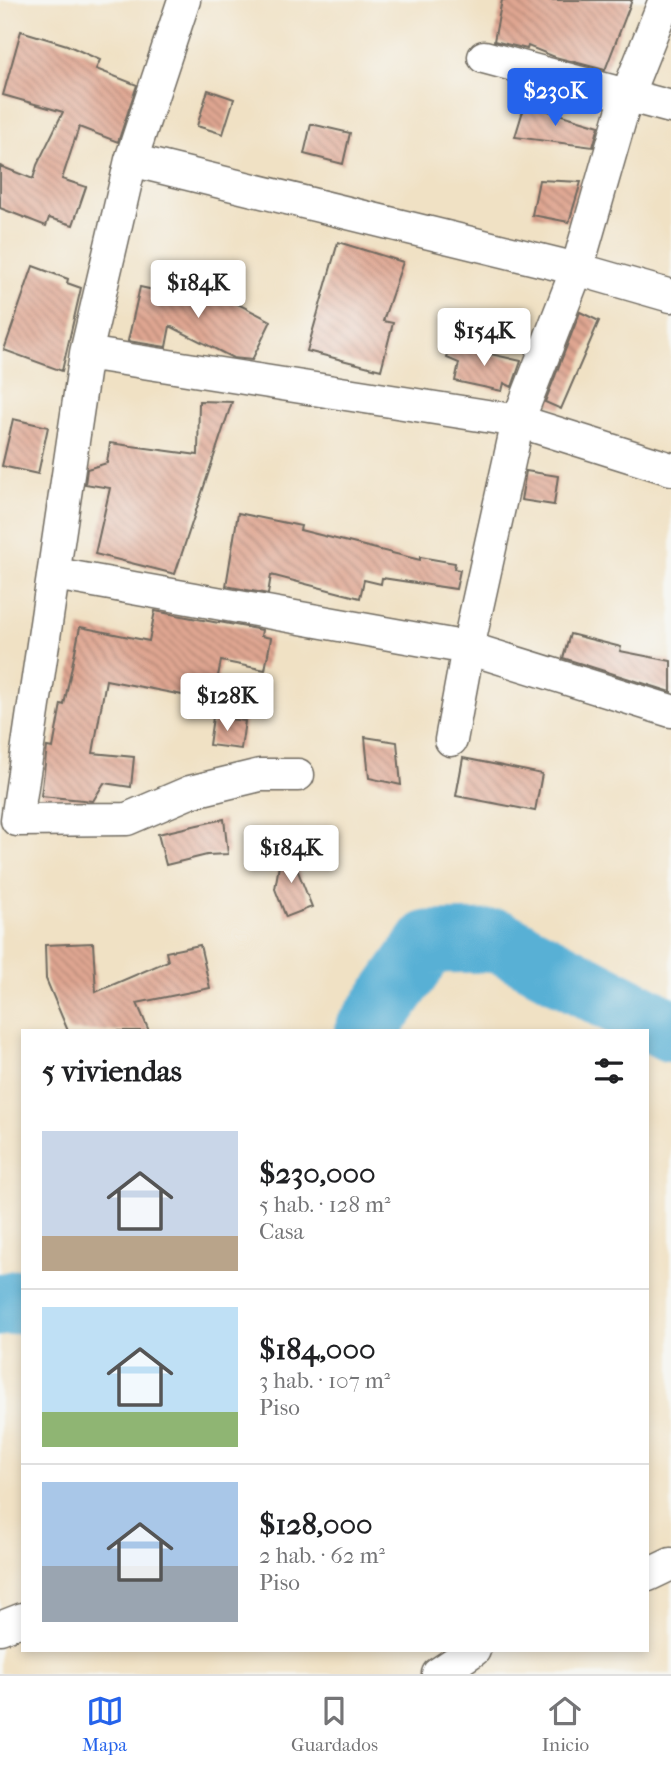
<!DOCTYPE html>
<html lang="es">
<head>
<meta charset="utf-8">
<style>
  :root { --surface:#fff; --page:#f2f2f2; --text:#202124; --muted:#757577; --line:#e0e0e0; --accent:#2563eb }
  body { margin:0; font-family:"IM FELL French Canon",serif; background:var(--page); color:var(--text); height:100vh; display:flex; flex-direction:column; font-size:26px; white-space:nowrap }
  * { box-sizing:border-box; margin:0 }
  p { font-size:23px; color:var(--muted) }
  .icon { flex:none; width:38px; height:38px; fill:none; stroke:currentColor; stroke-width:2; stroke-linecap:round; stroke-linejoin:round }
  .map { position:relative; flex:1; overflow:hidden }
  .side { position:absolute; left:21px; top:1029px; width:628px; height:623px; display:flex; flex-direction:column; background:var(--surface); border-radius:0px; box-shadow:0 4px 10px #0003 }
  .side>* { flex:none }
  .price { position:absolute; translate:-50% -60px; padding:0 16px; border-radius:7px; background:#fff; color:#222; font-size:23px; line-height:46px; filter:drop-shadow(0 2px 4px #0008) }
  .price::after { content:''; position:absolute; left:50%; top:42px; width:21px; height:16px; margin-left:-10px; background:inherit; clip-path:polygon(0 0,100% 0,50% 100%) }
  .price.selected { background:var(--accent); color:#fff }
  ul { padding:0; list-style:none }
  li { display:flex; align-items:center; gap:21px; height:175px; padding:0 21px }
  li+li { border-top:2px solid var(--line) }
  li span { display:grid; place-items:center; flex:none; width:196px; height:140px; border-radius:0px; color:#555 }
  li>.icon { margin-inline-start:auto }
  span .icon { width:84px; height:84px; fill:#fffc; stroke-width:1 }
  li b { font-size:30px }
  h2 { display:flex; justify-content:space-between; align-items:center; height:84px; padding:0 21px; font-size:30px }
  .dock { display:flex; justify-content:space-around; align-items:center; height:98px; border-top:2px solid var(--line); background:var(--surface); font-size:19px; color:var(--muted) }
  .dock a { display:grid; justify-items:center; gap:4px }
  .dock .selected { color:var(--accent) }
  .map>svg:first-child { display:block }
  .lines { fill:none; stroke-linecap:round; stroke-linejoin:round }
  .river { stroke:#58b0d5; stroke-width:63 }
  .building { fill:url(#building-back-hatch) }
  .minor-casing { stroke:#706b61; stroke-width:35 }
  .minor { stroke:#fff; stroke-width:32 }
</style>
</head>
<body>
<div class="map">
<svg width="671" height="1674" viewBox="0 0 671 1674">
  <defs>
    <pattern id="building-back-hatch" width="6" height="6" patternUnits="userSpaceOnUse" patternTransform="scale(1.75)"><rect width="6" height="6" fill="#dfa691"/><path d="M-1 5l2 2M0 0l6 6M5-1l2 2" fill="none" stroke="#b58777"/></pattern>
  </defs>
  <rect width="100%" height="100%" fill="#f6f6f2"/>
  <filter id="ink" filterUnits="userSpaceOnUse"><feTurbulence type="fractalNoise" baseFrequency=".0143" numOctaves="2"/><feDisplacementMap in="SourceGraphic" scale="14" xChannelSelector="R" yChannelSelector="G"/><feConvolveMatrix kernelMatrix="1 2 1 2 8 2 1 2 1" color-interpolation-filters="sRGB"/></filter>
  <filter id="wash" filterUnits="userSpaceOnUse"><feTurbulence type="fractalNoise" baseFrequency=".00686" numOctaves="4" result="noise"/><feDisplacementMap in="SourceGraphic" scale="28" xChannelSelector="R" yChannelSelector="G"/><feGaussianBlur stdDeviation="1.57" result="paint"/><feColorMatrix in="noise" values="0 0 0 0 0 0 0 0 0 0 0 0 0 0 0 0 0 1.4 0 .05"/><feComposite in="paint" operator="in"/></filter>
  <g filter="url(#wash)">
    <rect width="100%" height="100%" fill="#f0e1c4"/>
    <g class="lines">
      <path class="river" d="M 366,1031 L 429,942 L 499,941 L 671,1031
        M 0,1305 L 23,1300"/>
    </g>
    <g id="blocks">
      <path class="building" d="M 502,0 L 632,0 L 605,70 L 555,57 L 528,46 L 527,49 L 494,41 Z
        M 21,31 L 67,45 L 100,60 L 96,69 L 137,85 L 118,142 L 79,127 L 62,179 L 86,187 L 73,225 L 49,218 L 46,226 L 0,208 L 0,166 L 33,179 L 37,165 L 63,112 L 3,95 Z
        M 208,90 L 234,99 L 223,134 L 197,126 Z
        M 525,104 L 599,126 L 593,147 L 515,137 Z
        M 311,124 L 350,133 L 343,164 L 304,154 Z
        M 539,180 L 581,182 L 569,222 L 532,215 Z
        M 338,242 L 403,262 L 383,321 L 393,323 L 381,370 L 307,351 Z
        M 33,266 L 68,279 L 67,283 L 81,288 L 62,371 L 4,350 Z
        M 181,275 L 271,321 L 252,360 L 233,358 L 170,326 L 166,347 L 128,341 L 140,287 L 172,294 Z
        M 580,312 L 599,321 L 561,409 L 545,402 Z
        M 451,345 L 521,361 L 512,387 L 504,383 L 502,391 L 455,381 L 459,363 L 447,358 Z
        M 199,401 L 232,402 L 175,574 L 95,554 L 110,488 L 85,484 L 87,469 L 107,463 L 110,443 L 198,455 Z
        M 13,419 L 48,427 L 38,474 L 2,466 Z
        M 526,471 L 558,476 L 554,505 L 521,500 Z
        M 238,513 L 301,526 L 300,530 L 420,560 L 420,557 L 455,563 L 454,569 L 460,570 L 456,589 L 382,578 L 381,584 L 364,580 L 360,598 L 271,575 L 268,594 L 226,586 Z
        M 155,611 L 219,623 L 219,622 L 262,630 L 261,636 L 271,638 L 265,670 L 221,661 L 213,701 L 106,680 L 93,753 L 134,757 L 131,787 L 104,783 L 93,801 L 41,796 L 47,747 L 53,748 L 61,704 L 64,705 L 80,627 L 149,641 Z
        M 570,634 L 621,647 L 620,651 L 671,661 L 671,692 L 563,658 Z
        M 213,717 L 245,721 L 241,749 L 209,745 Z
        M 365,737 L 397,742 L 401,785 L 369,778 Z
        M 463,758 L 542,774 L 535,811 L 456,796 Z
        M 224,819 L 228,854 L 207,855 L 166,865 L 158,834 Z
        M 284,836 L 312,907 L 286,917 L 275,889 Z
        M 93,943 L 96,992 L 168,961 L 166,952 L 200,945 L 210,988 L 137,1003 L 149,1031 L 68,1031 L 46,979 L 45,945 Z"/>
    </g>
  </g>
  <g filter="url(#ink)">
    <use href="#blocks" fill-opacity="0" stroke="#706b61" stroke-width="2"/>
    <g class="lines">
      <defs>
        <path id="minor" d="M 184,0 L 131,160 L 86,353 L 17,820 L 127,819 L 190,792 L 260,775 L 298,775
          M 484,57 L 671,107
          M 131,160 L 577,269 L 671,296
          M 86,353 L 518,421 L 671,469
          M 55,574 L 468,648 L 671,711
          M 451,740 L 468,648 L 518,421 L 577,269 L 627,95 L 665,0
          M 648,1575 L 671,1564
          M 0,1628 L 23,1619
          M 438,1674 L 474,1650"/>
      </defs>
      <use href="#minor" class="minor-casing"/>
      <use href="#minor" class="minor"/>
    </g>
  </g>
</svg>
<b class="price selected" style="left:555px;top:128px">$230K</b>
<b class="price" style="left:198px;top:320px">$184K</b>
<b class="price" style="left:484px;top:368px">$154K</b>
<b class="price" style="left:227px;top:733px">$128K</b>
<b class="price" style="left:291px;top:885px">$184K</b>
<section class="side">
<h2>5 viviendas<svg class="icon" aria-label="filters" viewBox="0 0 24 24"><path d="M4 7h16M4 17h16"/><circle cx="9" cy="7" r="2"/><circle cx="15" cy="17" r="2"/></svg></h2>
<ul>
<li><span style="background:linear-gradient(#c9d6e8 75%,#b9a48a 0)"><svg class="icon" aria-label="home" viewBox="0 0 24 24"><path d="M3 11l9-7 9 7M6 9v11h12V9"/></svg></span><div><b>$230,000</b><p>5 hab. · 128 m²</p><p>Casa</p></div></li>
<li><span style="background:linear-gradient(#bfe0f5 75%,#8fb573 0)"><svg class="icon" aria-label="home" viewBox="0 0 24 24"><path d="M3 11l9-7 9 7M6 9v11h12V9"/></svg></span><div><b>$184,000</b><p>3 hab. · 107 m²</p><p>Piso</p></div></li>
<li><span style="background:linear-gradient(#a9c7e8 60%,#9aa5b1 0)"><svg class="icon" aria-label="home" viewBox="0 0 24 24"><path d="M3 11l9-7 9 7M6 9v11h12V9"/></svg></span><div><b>$128,000</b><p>2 hab. · 62 m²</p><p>Piso</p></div></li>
</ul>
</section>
</div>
<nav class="dock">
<a class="selected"><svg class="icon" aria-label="map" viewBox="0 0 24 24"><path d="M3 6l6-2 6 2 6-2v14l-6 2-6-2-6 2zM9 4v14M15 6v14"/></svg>Mapa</a>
<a><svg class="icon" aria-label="saved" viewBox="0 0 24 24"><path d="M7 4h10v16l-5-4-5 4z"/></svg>Guardados</a>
<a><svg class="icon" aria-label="home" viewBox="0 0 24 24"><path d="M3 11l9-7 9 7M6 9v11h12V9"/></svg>Inicio</a>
</nav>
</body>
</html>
